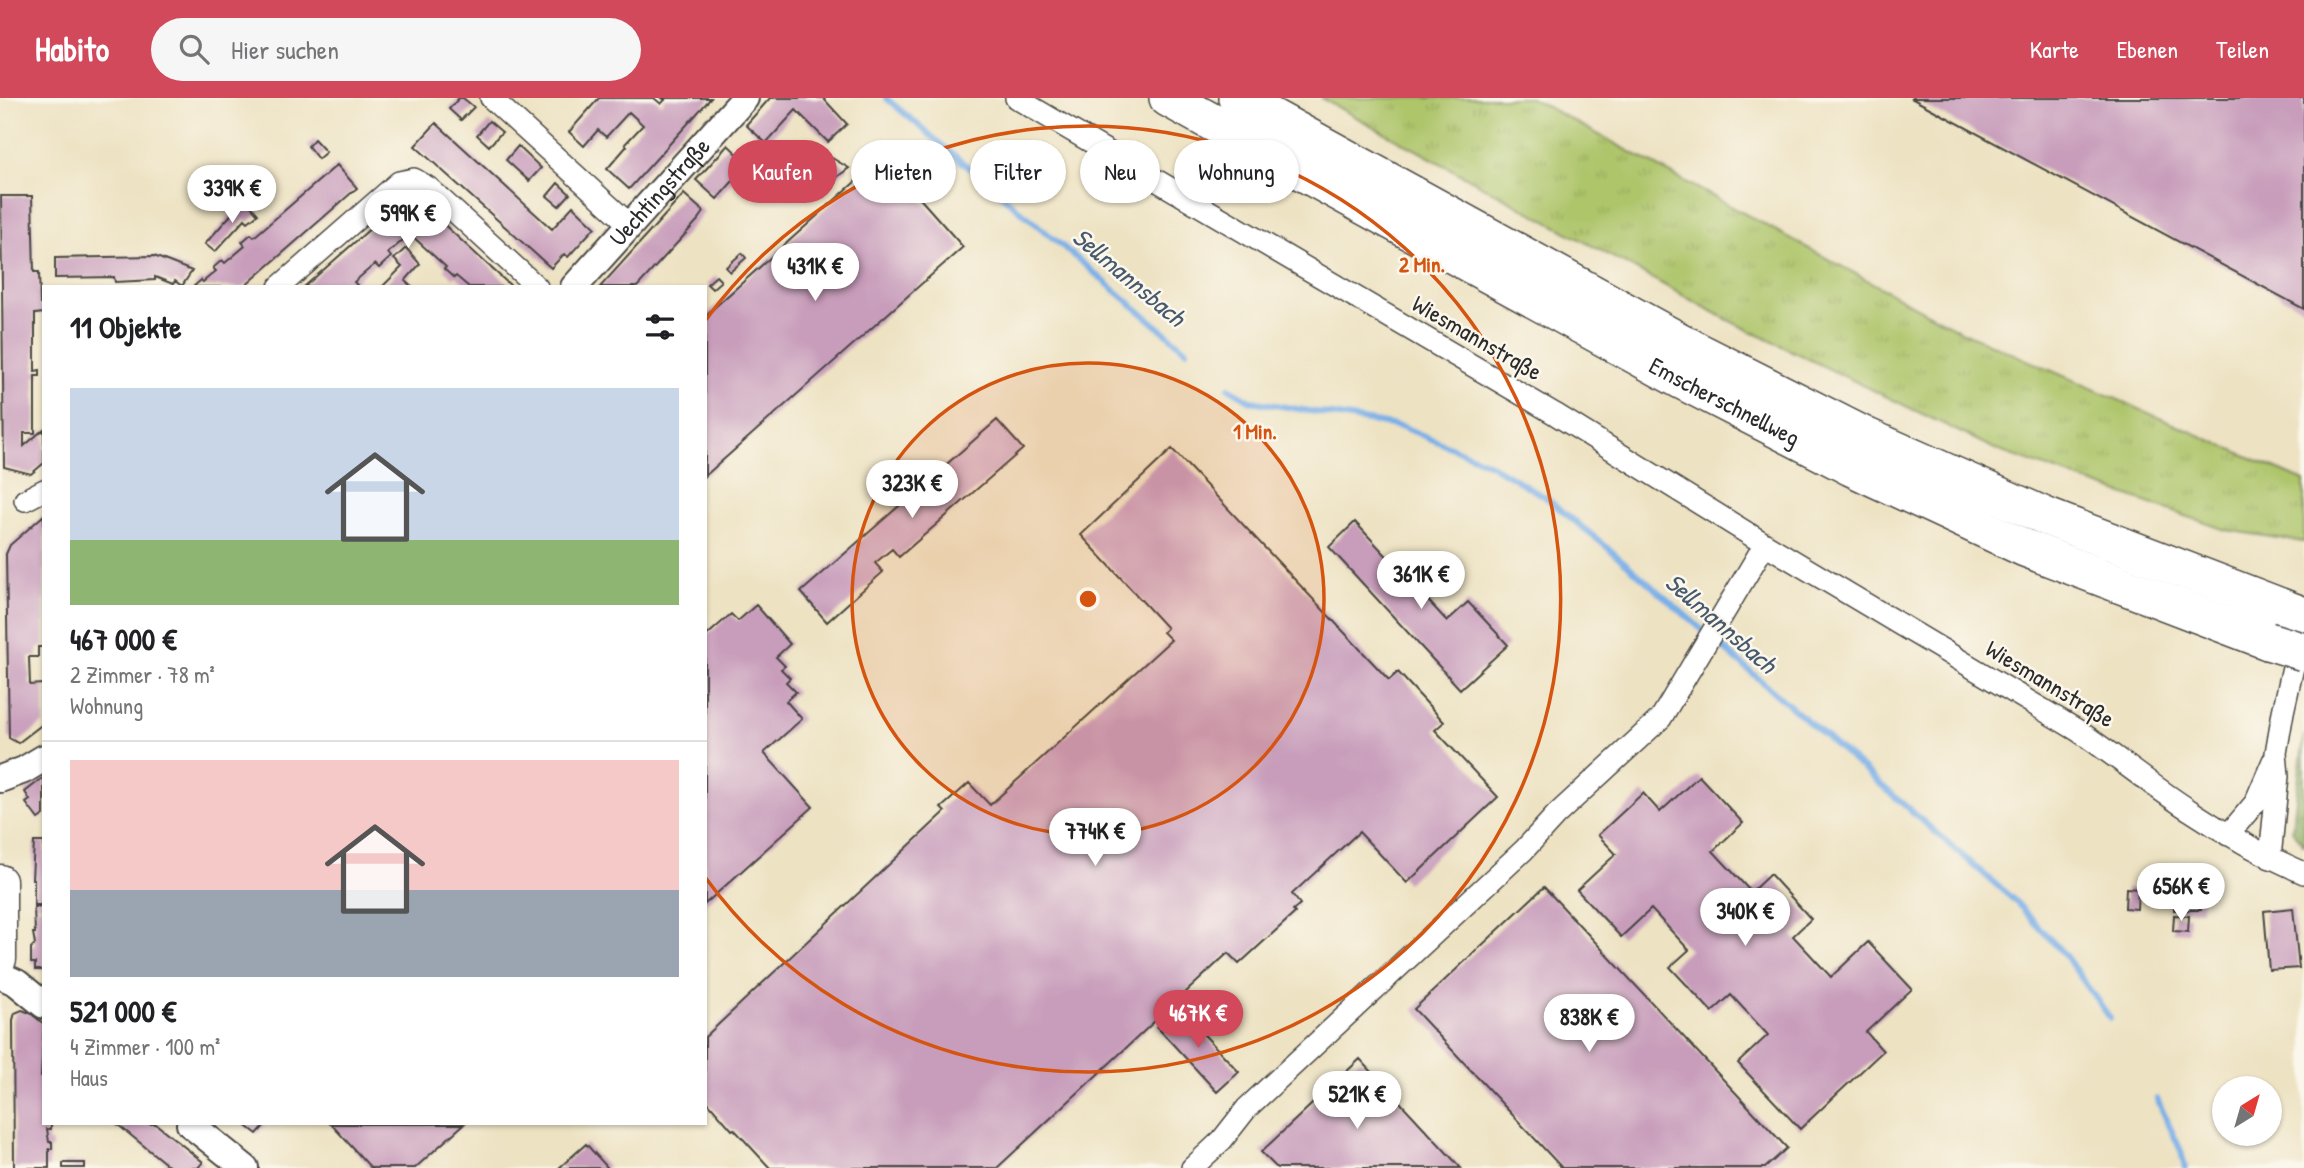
<!DOCTYPE html>
<html lang="de">
<head>
<meta charset="utf-8">
<style>
  :root { --surface:#fff; --page:#f6f6f6; --text:#202124; --muted:#757577; --line:#e0e0e0; --accent:#d1495b }
  body { margin:0; font-family:"Patrick Hand",sans-serif; background:var(--page); color:var(--text); height:100vh; display:flex; flex-direction:column; font-size:26px; white-space:nowrap }
  * { box-sizing:border-box; margin:0 }
  p { font-size:23px; color:var(--muted) }
  .icon { flex:none; width:38px; height:38px; fill:none; stroke:currentColor; stroke-width:2; stroke-linecap:round; stroke-linejoin:round }
  .map { position:relative; flex:1; overflow:hidden }
  .sheet { position:absolute; left:42px; top:187px; width:665px; height:840px; display:flex; flex-direction:column; background:var(--surface); border-radius:0px; box-shadow:0 2px 5px #0004 }
  .sheet>* { flex:none }
  .top-card { position:absolute; left:728px; top:42px; width:665px; height:63px; display:flex; gap:14px }
  .needle { width:46px; rotate:37deg }
  .fabs { position:absolute; left:2212px; top:978px; display:grid; gap:14px }
  .fabs a { display:grid; place-items:center; width:70px; height:70px; border-radius:50%; background:var(--surface); box-shadow:0 2px 5px #0004; font-size:35px }
  .price { position:absolute; translate:-50% -60px; padding:0 16px; border-radius:24px; background:#fff; color:#222; font-size:23px; line-height:46px; filter:drop-shadow(0 2px 4px #0008) }
  .price::after { content:''; position:absolute; left:50%; top:42px; width:21px; height:16px; margin-left:-10px; background:inherit; clip-path:polygon(0 0,100% 0,50% 100%) }
  .price.active { background:var(--accent); color:#fff }
  ul { padding:0; list-style:none }
  li { display:grid; align-content:center; gap:14px; height:371px; padding:0 28px }
  li+li { border-top:2px solid var(--line) }
  li span { display:grid; place-items:center; height:217px; border-radius:0px; color:#555 }
  li>.icon { margin-inline-start:auto }
  span .icon { width:126px; height:126px; fill:#fffc; stroke-width:1 }
  li b { font-size:30px }
  h2 { display:flex; justify-content:space-between; align-items:center; height:84px; padding:0 28px; font-size:30px }
  .tag { padding:0 24px; border-radius:32px; background:var(--surface); box-shadow:0 2px 5px #0004; font-size:24px; line-height:63px }
  .tag.active { background:var(--accent); color:#fff }
  header { display:flex; align-items:center; gap:42px; box-sizing:border-box; height:98px; padding:0 35px; background:var(--accent); color:#fff }
  header strong { font-size:33px }
  nav { display:flex; gap:38px; margin-inline-start:auto; font-size:24px }
  .search { width:490px; height:63px; background:var(--page); display:flex; align-items:center; gap:18px; box-sizing:border-box; padding:0 24px; border-radius:38px; color:var(--muted); font-size:26px }
  .map>svg:first-child { display:block }
  .grass { fill:url(#grass-tufts); stroke:#6c784a; stroke-width:2 }
  .forest { fill:url(#forest-crowns); stroke:#5a6a44; stroke-width:2 }
  .lines { fill:none; stroke-linecap:round; stroke-linejoin:round }
  .stream { stroke:#79afe7; stroke-width:6 }
  .building { fill:#c89dbb }
  .minor-casing { stroke:#484642; stroke-width:24 }
  .tertiary-casing { stroke:#484642; stroke-width:30 }
  .primary-casing { stroke:#484642; stroke-width:35 }
  .motorway-casing { stroke:#484642; stroke-width:40 }
  .minor { stroke:#fff; stroke-width:21 }
  .tertiary { stroke:#fff; stroke-width:26 }
  .primary { stroke:#fff; stroke-width:32 }
  .motorway { stroke:#fff; stroke-width:37 }
  .motorway-bridge-casing { stroke:#484642; stroke-width:40; stroke-linecap:butt }
  .motorway-bridge { stroke:#fff; stroke-width:37 }
  .ring { fill:none; stroke:#d5540f; stroke-width:3.5 }
  .labels { text-anchor:middle; stroke-width:5; stroke-linejoin:round; paint-order:stroke }
  .street-label { font-size:24px; fill:#2b2b2b; stroke:#fbf7ec }
  .water-label { font-size:26px; font-style:italic; fill:#46596d; stroke:#fbf7ec }
  .centre { fill:#d5540f; stroke:#fbf7ec; stroke-width:3.5 }
  .ring-label { font-size:21px; text-anchor:middle; font-weight:bold; fill:#d5540f; stroke:#fbf7ec; stroke-width:5; stroke-linejoin:round; paint-order:stroke }
</style>
</head>
<body>
<header>
<strong>Habito</strong>
<div class="search"><svg class="icon" aria-label="search" viewBox="0 0 24 24"><circle cx="10" cy="10" r="6"/><path d="M15 15l6 6"/></svg>Hier suchen</div>
<nav><a>Karte</a><a>Ebenen</a><a>Teilen</a></nav>
</header>
<div class="map">
<svg width="2304" height="1070" viewBox="0 0 2304 1070">
  <defs>
    <pattern id="grass-tufts" width="24" height="20" patternUnits="userSpaceOnUse" patternTransform="scale(1.75)"><rect width="24" height="20" fill="#aec56a"/><path d="M3 7l-1-3M5 7V3M7 7l1-3M15 17l-1-3M17 17v-4M19 17l1-3" fill="none" stroke="#96a95c"/></pattern>
    <pattern id="forest-crowns" width="20" height="18" patternUnits="userSpaceOnUse" patternTransform="scale(1.75)"><rect width="20" height="18" fill="#8aaa5e"/><path d="M2 6a3 3 0 1 1 6 0M12 15a3 3 0 1 1 6 0" fill="none" stroke="#718b4e"/></pattern>
  </defs>
  <rect width="100%" height="100%" fill="#fbf7ec"/>
  <filter id="ink" filterUnits="userSpaceOnUse"><feTurbulence type="fractalNoise" baseFrequency=".0143" numOctaves="2"/><feDisplacementMap in="SourceGraphic" scale="14" xChannelSelector="R" yChannelSelector="G"/><feConvolveMatrix kernelMatrix="1 2 1 2 8 2 1 2 1" color-interpolation-filters="sRGB"/></filter>
  <filter id="wash" filterUnits="userSpaceOnUse"><feTurbulence type="fractalNoise" baseFrequency=".00686" numOctaves="4" result="noise"/><feDisplacementMap in="SourceGraphic" scale="28" xChannelSelector="R" yChannelSelector="G"/><feGaussianBlur stdDeviation="1.57" result="paint"/><feColorMatrix in="noise" values="0 0 0 0 0 0 0 0 0 0 0 0 0 0 0 0 0 1.4 0 .05"/><feComposite in="paint" operator="in"/></filter>
  <g filter="url(#wash)">
    <rect width="100%" height="100%" fill="#ede2c2"/>
    <path class="grass" d="M 1321,0 L 1531,0 L 1961,233 L 2304,383 L 2304,444 L 2226,432 L 1999,353 L 1730,223 Z"/>
    <path class="forest" d="M 2304,637 L 2304,747 L 2292,732 Z"/>
    <g class="lines">
      <path class="stream" d="M 886,0 L 1186,252
        M 1229,290 L 1251,303 L 1403,329 L 1488,365 L 1545,399 L 1608,450 L 2015,803 L 2064,856 L 2110,920
        M 2157,1001 L 2181,1053 L 2185,1070"/>
    </g>
    <g id="blocks">
      <path class="building" d="M 459,0 L 463,0 L 474,9 L 461,22 L 449,11 Z
        M 599,0 L 654,0 L 661,6 L 665,2 L 662,0 L 711,0 L 629,91 L 607,71 L 627,48 L 625,46 L 643,27 L 629,14 L 606,39 L 598,32 L 584,48 L 569,34 Z
        M 770,0 L 823,0 L 847,26 L 828,44 L 796,12 L 766,45 L 746,27 Z
        M 1911,0 L 2304,0 L 2304,211 Z
        M 489,23 L 502,34 L 489,48 L 477,37 Z
        M 436,25 L 552,131 L 573,108 L 595,129 L 568,159 L 564,156 L 551,170 L 415,48 Z
        M 314,41 L 326,54 L 318,61 L 308,48 Z
        M 728,47 L 748,66 L 717,101 L 696,82 Z
        M 518,48 L 541,70 L 529,83 L 506,62 Z
        M 883,59 L 963,149 L 705,378 L 705,218 Z
        M 832,60 L 849,70 L 825,88 L 809,78 Z
        M 337,67 L 357,90 L 244,189 L 193,189 L 201,182 L 203,184 L 216,173 L 213,170 L 222,162 L 225,165 L 245,148 L 242,144 L 251,136 L 254,139 Z
        M 558,85 L 570,96 L 559,108 L 547,98 Z
        M 684,96 L 704,114 L 699,121 L 637,189 L 600,189 Z
        M 1,98 L 32,98 L 34,174 L 39,174 L 40,206 L 44,206 L 44,215 L 35,216 L 35,273 L 40,272 L 40,278 L 35,278 L 35,335 L 24,335 L 24,348 L 44,331 L 44,365 L 31,376 L 4,369 Z
        M 406,99 L 414,99 L 512,189 L 469,189 L 456,178 L 454,180 L 444,171 L 446,169 L 410,136 L 388,155 L 391,159 L 379,170 L 375,166 L 354,184 L 357,187 L 355,189 L 304,189 Z
        M 245,101 L 258,116 L 248,124 L 245,121 L 215,154 L 205,146 Z
        M 406,150 L 420,166 L 405,183 L 412,189 L 382,189 L 402,169 L 394,161 Z
        M 742,155 L 746,160 L 730,174 L 726,169 Z
        M 154,158 L 192,173 L 182,188 L 175,183 L 173,186 L 155,179 L 155,182 L 115,184 L 114,179 L 55,180 L 55,160 Z
        M 716,178 L 721,183 L 712,191 L 707,186 Z
        M 997,322 L 1023,351 L 899,459 L 892,451 L 875,465 L 883,474 L 827,524 L 801,494 Z
        M 1172,351 L 1389,582 L 1398,574 L 1444,624 L 1435,632 L 1498,699 L 1407,785 L 1359,734 L 1292,796 L 1300,806 L 1293,812 L 1295,815 L 1239,866 L 1228,855 L 997,1070 L 770,1070 L 734,1031 L 732,1032 L 705,1001 L 705,939 L 945,714 L 941,710 L 969,685 L 990,707 L 1171,542 L 1163,534 L 1167,530 L 1081,437 Z
        M 44,417 L 44,549 L 38,549 L 38,559 L 29,559 L 30,587 L 42,586 L 44,588 L 44,625 L 18,645 L 9,640 L 6,456 L 10,447 Z
        M 1355,424 L 1447,523 L 1468,504 L 1508,547 L 1460,591 L 1329,449 Z
        M 756,507 L 790,546 L 776,559 L 785,568 L 781,571 L 790,580 L 786,584 L 796,594 L 786,603 L 802,621 L 764,655 L 813,709 L 705,806 L 705,539 L 731,516 L 738,523 Z
        M 1699,678 L 1743,725 L 1713,753 L 1751,794 L 1770,776 L 1811,821 L 1793,838 L 1831,879 L 1868,844 L 1912,891 L 1866,934 L 1883,953 L 1800,1031 L 1738,965 L 1768,937 L 1731,897 L 1712,914 L 1670,869 L 1689,852 L 1651,811 L 1621,839 L 1577,792 L 1616,756 L 1598,737 L 1643,695 L 1660,714 Z
        M 44,679 L 44,717 L 38,721 L 26,705 L 30,702 L 25,694 Z
        M 34,744 L 44,744 L 44,807 L 34,807 L 34,781 L 32,781 Z
        M 2175,771 L 2202,772 L 2201,812 L 2174,812 Z
        M 1544,789 L 1787,1050 L 1765,1070 L 1562,1070 L 1414,911 Z
        M 2126,790 L 2138,791 L 2137,811 L 2125,810 Z
        M 34,809 L 44,809 L 44,872 L 35,872 L 35,865 L 31,865 L 31,850 L 35,846 L 33,835 L 35,835 Z
        M 2293,810 L 2299,870 L 2269,872 L 2264,813 Z
        M 2174,817 L 2189,818 L 2188,834 L 2173,833 Z
        M 1178,909 L 1239,974 L 1217,994 L 1157,929 Z
        M 22,912 L 30,915 L 44,926 L 41,978 L 44,978 L 44,1026 L 51,1026 L 51,1031 L 47,1031 L 49,1044 L 52,1044 L 52,1051 L 49,1051 L 49,1070 L 14,1070 L 13,922 L 15,915 Z
        M 1360,961 L 1461,1070 L 1277,1070 L 1261,1054 Z
        M 117,1026 L 156,1026 L 203,1064 L 198,1070 L 171,1070 Z
        M 244,1026 L 266,1026 L 257,1036 Z
        M 331,1026 L 464,1026 L 415,1070 L 371,1070 Z
        M 586,1046 L 608,1070 L 559,1070 Z
        M 63,1065 L 85,1065 L 85,1070 L 63,1070 Z"/>
    </g>
  </g>
  <g filter="url(#ink)">
    <use href="#blocks" fill-opacity="0" stroke="#484642" stroke-width="2"/>
    <g class="lines">
      <defs>
        <path id="minor" d="M 491,0 L 630,127
          M 1016,0 L 1555,316 L 1765,446 L 2077,632 C 2116,658 2152,688 2191,713 C 2227,737 2265,758 2304,775
          M 279,189 L 399,84 L 414,81 L 429,90 L 537,189
          M 25,402 L 44,392
          M 2228,737 L 2255,705 L 2273,663
          M 2270,760 L 2278,678 L 2276,655 L 2283,614 L 2299,542
          M 1192,1070 L 1222,1042 L 1247,1010 L 1524,752 L 1556,717 L 1661,620 L 1765,446"/>
        <g id="tertiary">
          <path id="s1" d="M 574,189 L 745,0"/>
          <path d="M 0,681 L 24,672 L 44,660"/>
          <path d="M 0,877 L 17,885 L 44,907"/>
          <path d="M 190,1026 L 245,1070"/>
        </g>
        <path id="primary" d="M 0,783 L 0,861"/>
        <g id="motorway">
          <path id="s2" d="M 1168,0 L 1681,282 L 1851,369 L 2025,450 L 2268,543"/>
          <path d="M 1237,0 L 1697,253 L 1867,339 L 2047,419 L 2304,518"/>
        </g>
      </defs>
      <use href="#minor" class="minor-casing"/>
      <use href="#tertiary" class="tertiary-casing"/>
      <use href="#primary" class="primary-casing"/>
      <use href="#motorway" class="motorway-casing"/>
      <use href="#minor" class="minor"/>
      <use href="#tertiary" class="tertiary"/>
      <use href="#primary" class="primary"/>
      <use href="#motorway" class="motorway"/>
      <defs>
        <path id="motorway-bridge" d="M 2268,543 L 2304,554"/>
      </defs>
      <use href="#motorway-bridge" class="motorway-bridge-casing"/>
      <use href="#motorway-bridge" class="motorway-bridge"/>
    </g>
  </g>
  <circle cx="1088" cy="501" r="236" fill="#d5540f" fill-opacity=".12"/>
  <g class="ring">
    <circle cx="1088" cy="501" r="236"/>
    <path d="M705 223A473 473 0 1 1 705 779"/>
  </g>
  <g class="labels">
    <g class="street-label">
      <text dy="8" stroke="none"><textPath href="#s1" startOffset="128">Uechtingstraße</textPath></text>
      <text transform="translate(1477 240) rotate(30)" y="8">Wiesmannstraße</text>
      <text dy="8" stroke="none"><textPath href="#s2" startOffset="634">Emscherschnellweg</textPath></text>
      <text transform="translate(2050 586) rotate(31)" y="8">Wiesmannstraße</text>
    </g>
    <g class="water-label">
      <text transform="translate(1129 179) rotate(40)" y="9">Sellmannsbach</text>
      <text transform="translate(1721 525) rotate(41)" y="9">Sellmannsbach</text>
    </g>
  </g>
  <circle cx="1088" cy="501" r="10" class="centre"/>
  <g class="ring-label">
    <text x="1422" y="174">2 Min.</text>
    <text x="1255" y="341">1 Min.</text>
  </g>
</svg>
<div class="fabs">
<a><svg class="needle" viewBox="-14 -14 28 28"><path d="M0-13l5 13h-10z" fill="#e53935"/><path d="M0 13l5-13h-10z" fill="#757577"/></svg></a>
</div>
<b class="price" style="left:232px;top:127px">339K €</b>
<b class="price" style="left:408px;top:152px">599K €</b>
<b class="price" style="left:815px;top:205px">431K €</b>
<b class="price" style="left:912px;top:422px">323K €</b>
<b class="price" style="left:1421px;top:513px">361K €</b>
<b class="price" style="left:1095px;top:770px">774K €</b>
<b class="price" style="left:2181px;top:825px">656K €</b>
<b class="price" style="left:1745px;top:850px">340K €</b>
<b class="price active" style="left:1198px;top:952px">467K €</b>
<b class="price" style="left:1589px;top:956px">838K €</b>
<b class="price" style="left:1357px;top:1033px">521K €</b>
<div class="top-card">
<a class="tag active">Kaufen</a>
<a class="tag">Mieten</a>
<a class="tag">Filter</a>
<a class="tag">Neu</a>
<a class="tag">Wohnung</a>
</div>
<section class="sheet">
<h2>11 Objekte<svg class="icon" aria-label="filters" viewBox="0 0 24 24"><path d="M4 7h16M4 17h16"/><circle cx="9" cy="7" r="2"/><circle cx="15" cy="17" r="2"/></svg></h2>
<ul>
<li><span style="background:linear-gradient(#c9d6e8 70%,#8fb573 0)"><svg class="icon" aria-label="home" viewBox="0 0 24 24"><path d="M3 11l9-7 9 7M6 9v11h12V9"/></svg></span><div><b>467 000 €</b><p>2 Zimmer · 78 m²</p><p>Wohnung</p></div></li>
<li><span style="background:linear-gradient(#f6c9c9 60%,#9aa5b1 0)"><svg class="icon" aria-label="home" viewBox="0 0 24 24"><path d="M3 11l9-7 9 7M6 9v11h12V9"/></svg></span><div><b>521 000 €</b><p>4 Zimmer · 100 m²</p><p>Haus</p></div></li>
</ul>
</section>
</div>
</body>
</html>
